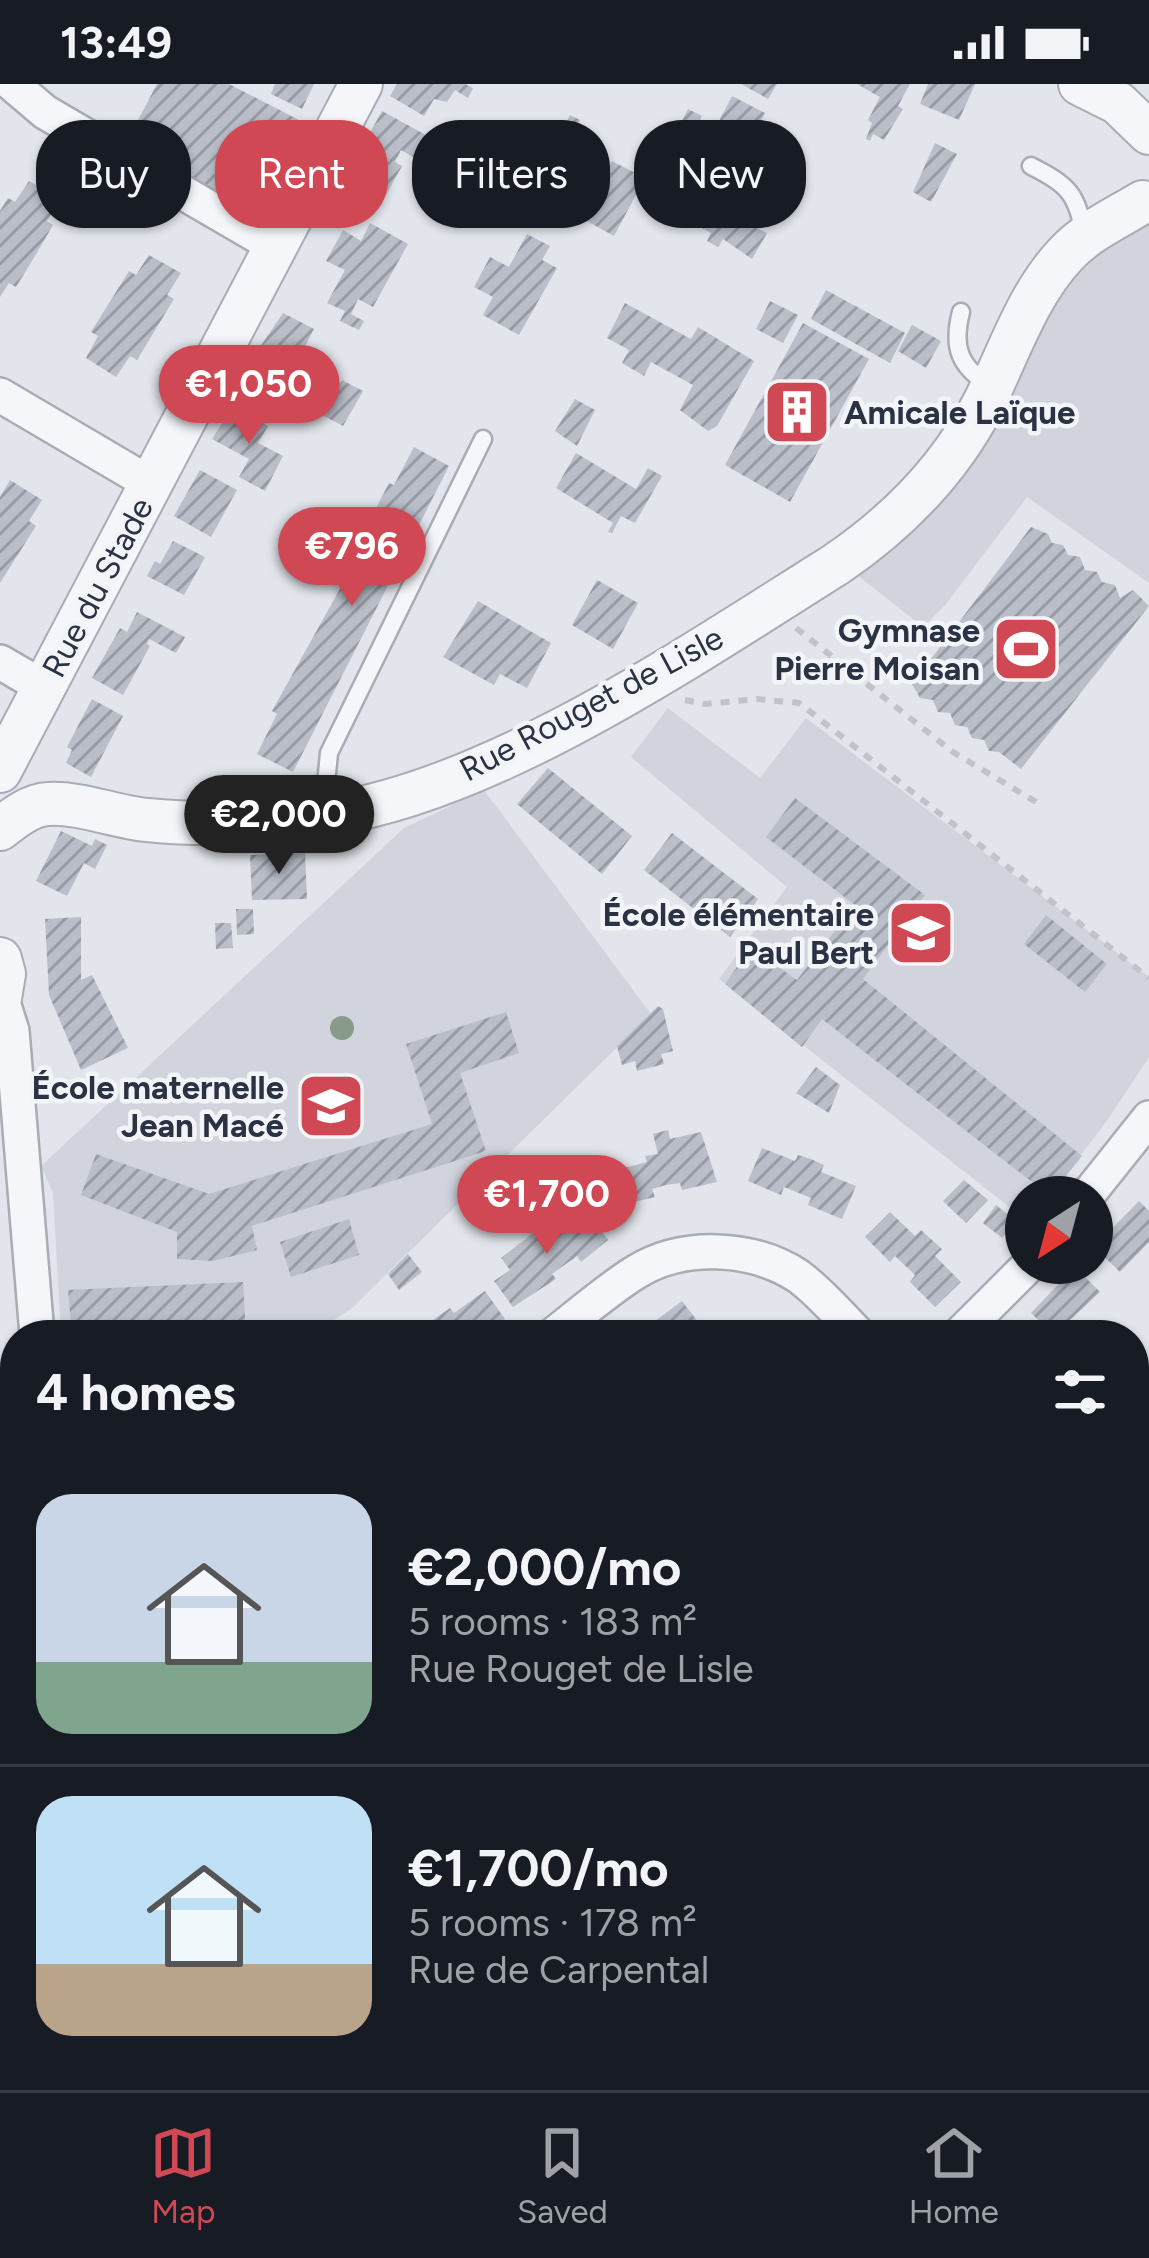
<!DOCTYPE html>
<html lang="en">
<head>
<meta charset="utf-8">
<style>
  :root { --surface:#171b24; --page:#242831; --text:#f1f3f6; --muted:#9ea1a6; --line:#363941; --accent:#d04853 }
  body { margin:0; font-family:Figtree,sans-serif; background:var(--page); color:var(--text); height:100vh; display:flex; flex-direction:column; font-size:45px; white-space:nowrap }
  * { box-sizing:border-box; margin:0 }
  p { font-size:39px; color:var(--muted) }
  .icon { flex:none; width:66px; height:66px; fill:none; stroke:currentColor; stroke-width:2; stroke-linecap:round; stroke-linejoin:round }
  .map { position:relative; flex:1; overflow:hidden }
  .panel { position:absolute; left:0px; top:1236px; width:1149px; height:771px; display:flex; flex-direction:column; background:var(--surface); border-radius:48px 48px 0 0; box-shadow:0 3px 9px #0004 }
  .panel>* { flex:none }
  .banner { position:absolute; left:36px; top:36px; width:1077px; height:108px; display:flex; gap:24px }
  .needle { width:78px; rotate:216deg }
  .controls { position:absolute; left:1005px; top:1092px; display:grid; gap:24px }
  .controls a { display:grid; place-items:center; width:108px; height:108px; border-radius:50%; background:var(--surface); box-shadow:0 3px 9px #0004; font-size:60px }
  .price { position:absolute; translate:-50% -102px; padding:0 27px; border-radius:42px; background:var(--accent); color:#fff; font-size:39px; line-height:78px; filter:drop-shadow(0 3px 6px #0008) }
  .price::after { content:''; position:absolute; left:50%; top:72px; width:36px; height:27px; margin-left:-18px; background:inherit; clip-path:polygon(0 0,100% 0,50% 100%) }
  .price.on { background:#222; color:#fff }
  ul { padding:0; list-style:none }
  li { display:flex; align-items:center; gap:36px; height:300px; padding:0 36px }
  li+li { border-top:3px solid var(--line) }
  li span { display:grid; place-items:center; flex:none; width:336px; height:240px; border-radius:36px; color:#555 }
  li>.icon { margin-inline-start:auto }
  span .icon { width:144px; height:144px; fill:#fffc; stroke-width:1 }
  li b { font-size:51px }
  h2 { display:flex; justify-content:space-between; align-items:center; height:144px; padding:0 36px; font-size:51px }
  .tag { padding:0 42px; border-radius:48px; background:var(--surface); box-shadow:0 3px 9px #0004; font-size:42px; line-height:108px }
  .tag.on { background:var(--accent); color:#fff }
  .status { display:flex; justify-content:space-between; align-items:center; height:84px; padding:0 60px; background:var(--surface); direction:ltr }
  .status svg { height:33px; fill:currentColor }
  .menu { display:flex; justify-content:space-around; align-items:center; height:168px; border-top:3px solid var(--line); background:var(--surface); font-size:33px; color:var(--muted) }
  .menu a { display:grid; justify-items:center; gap:6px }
  .menu .on { color:var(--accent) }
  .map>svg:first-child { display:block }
  .built { fill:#d1d4dd }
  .grass { fill:#c7d5c4 }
  .building { fill:url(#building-hatch) }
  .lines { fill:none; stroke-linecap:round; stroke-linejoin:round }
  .service-casing { stroke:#a7acb5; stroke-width:21 }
  .minor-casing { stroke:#a7acb5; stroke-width:38 }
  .tertiary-casing { stroke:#a7acb5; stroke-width:46 }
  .path { stroke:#c0c3ca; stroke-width:6; stroke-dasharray:9 9; stroke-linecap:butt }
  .service { stroke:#f5f6f9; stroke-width:16 }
  .minor { stroke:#f5f6f9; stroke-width:33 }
  .tertiary { stroke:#f5f6f9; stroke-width:42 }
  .tree { fill:#879b88 }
  .labels { text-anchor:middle; stroke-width:9; stroke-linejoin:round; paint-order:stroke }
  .poi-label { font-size:33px; font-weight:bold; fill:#2a3243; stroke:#f2f4f8; text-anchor:end }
  .street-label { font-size:33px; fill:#2a3243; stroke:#f2f4f8 }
</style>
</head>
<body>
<div class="status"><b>13:49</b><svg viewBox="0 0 49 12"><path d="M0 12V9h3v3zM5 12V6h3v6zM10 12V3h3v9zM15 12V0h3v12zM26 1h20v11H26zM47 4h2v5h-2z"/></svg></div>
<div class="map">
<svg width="1149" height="2006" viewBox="0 0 1149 2006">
  <defs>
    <pattern id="building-hatch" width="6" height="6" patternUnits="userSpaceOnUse" patternTransform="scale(3)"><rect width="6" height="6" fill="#babec8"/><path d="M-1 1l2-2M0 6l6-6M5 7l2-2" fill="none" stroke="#979ba4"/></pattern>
  </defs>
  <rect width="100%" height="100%" fill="#e2e5eb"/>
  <path class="built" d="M 1149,113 L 1149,499 L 1027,413 L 946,520 L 923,543 L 852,487 L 1031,221 Z
    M 668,624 L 760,694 L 806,634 L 1149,893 L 1149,973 L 1109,1034 L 1049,1113 L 1026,1113 L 1026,1136 L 719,895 L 787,803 L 631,673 Z
    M 484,706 L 651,930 L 351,1225 L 311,1251 L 61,1251 L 53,1109 L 41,1082 L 404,744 Z"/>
  <path class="grass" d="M 0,1504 L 15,1590 L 15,1975 L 0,1984 Z"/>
  <path class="building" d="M 157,0 L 229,0 L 299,36 L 250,132 L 127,57 Z
    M 275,0 L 314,0 L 302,25 L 271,10 Z
    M 397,0 L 465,0 L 473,4 L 468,14 L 455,6 L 447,18 L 434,15 L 424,32 L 390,12 Z
    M 741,0 L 777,0 L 768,15 Z
    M 857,0 L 910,0 L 898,22 L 903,25 L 884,56 L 873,50 L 870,57 L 866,55 L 872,39 L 868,36 L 880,13 Z
    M 928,0 L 975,0 L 959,36 L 920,20 Z
    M 732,12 L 765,29 L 741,76 L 716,62 L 712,78 L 701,72 Z
    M 688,25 L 702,32 L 684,69 L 659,57 L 667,39 L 678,44 Z
    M 382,27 L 437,57 L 425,80 L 401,66 L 395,78 L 402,82 L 380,122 L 341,101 Z
    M 570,31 L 580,36 L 573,50 L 563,45 Z
    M 442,42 L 473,58 L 465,72 L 435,56 Z
    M 935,59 L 957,70 L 931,118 L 913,108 Z
    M 612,77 L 645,94 L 614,152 L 567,126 L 581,100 L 599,92 L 603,95 Z
    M 500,91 L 523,103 L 504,136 L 481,124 Z
    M 29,97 L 60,115 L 47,137 L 53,141 L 35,172 L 16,203 L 9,199 L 0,213 L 0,127 L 8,114 L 15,118 Z
    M 694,103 L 751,133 L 747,139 L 767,149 L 752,175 L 723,155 L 718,163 L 707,157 L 711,149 L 679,132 Z
    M 370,139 L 408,160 L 373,223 L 358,215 L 351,230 L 364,237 L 359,246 L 340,237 L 345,227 L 327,219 L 345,186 L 326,177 L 343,146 L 361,157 Z
    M 527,150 L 550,162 L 542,176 L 557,184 L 519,251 L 483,231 L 493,213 L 474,203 L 490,173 L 509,183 Z
    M 149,171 L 181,189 L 167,211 L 174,215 L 137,276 L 130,272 L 116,293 L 86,274 L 98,252 L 91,248 L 129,187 L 136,191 Z
    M 826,206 L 905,249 L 890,279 L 811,235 Z
    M 770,217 L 798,231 L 783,259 L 756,245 Z
    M 625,219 L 691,255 L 698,243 L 754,277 L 717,342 L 708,347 L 680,326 L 693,301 L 651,278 L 644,292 L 622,279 L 629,266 L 607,254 Z
    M 283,229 L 314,245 L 292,287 L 256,269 Z
    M 803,239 L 869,275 L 790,418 L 725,381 Z
    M 912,241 L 941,257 L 926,284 L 898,267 Z
    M 342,296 L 363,307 L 343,342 L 322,331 Z
    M 575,315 L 595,326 L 577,362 L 555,347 Z
    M 232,323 L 268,342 L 258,359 L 283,372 L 265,407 L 239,393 L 249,375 L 212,355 Z
    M 414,363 L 449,382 L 293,688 L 257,670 L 277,630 L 272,627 L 356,476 L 351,473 L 389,399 L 394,401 Z
    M 576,369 L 636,405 L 648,384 L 662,392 L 635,439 L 621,432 L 612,449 L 608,448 L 613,439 L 556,404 Z
    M 200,386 L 237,406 L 211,453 L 174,432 Z
    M 10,396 L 42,416 L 29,437 L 36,442 L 0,499 L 0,413 Z
    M 1031,443 L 1048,450 L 1052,459 L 1063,461 L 1068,471 L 1080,473 L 1085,486 L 1097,488 L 1102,498 L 1115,501 L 1120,514 L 1133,506 L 1149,522 L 1021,685 L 999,668 L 989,667 L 984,656 L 972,654 L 967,643 L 955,641 L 950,629 L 938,628 L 933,616 L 920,614 L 912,600 Z
    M 173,457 L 205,473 L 184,511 L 147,492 L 155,477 L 160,480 Z
    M 597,496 L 638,519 L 613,565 L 572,541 Z
    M 478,517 L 551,559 L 527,604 L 500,590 L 494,601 L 443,573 Z
    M 137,528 L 185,553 L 176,569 L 149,555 L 147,560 L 150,562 L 123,611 L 92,594 L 120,544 L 127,548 Z
    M 92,615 L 123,632 L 91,693 L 66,679 L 72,666 L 67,663 Z
    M 548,684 L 632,752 L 602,790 L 517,720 Z
    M 795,714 L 925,811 L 863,895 L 1082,1072 L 1050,1112 L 822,935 L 802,963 L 725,900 L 751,863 L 797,896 L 855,821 L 766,753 Z
    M 61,747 L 92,762 L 95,755 L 107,761 L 95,785 L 84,779 L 67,812 L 36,797 Z
    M 672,749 L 758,815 L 730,853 L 644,786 Z
    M 305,769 L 307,815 L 252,816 L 250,771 Z
    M 236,825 L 253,825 L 254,850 L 237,851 Z
    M 1046,831 L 1107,880 L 1085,908 L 1024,860 Z
    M 81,833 L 81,896 L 92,891 L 128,964 L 81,986 L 49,911 L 45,835 Z
    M 215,839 L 231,839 L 233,864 L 216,865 Z
    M 658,922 L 663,925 L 673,967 L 661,970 L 664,980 L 637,987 L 635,977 L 622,981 L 617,962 Z
    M 506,928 L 519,969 L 460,989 L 486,1067 L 252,1142 L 257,1166 L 213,1177 L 177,1175 L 177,1148 L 81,1111 L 96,1070 L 209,1110 L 432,1040 L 406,960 Z
    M 816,983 L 840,1001 L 829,1029 L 796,1009 Z
    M 668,1046 L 670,1055 L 701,1048 L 717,1098 L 682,1106 L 680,1099 L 666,1101 L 652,1105 L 655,1113 L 621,1121 L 613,1087 L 647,1078 L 645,1072 L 658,1070 L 653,1050 Z
    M 762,1064 L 795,1077 L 798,1071 L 811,1075 L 824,1081 L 821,1088 L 856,1102 L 842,1135 L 808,1121 L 811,1114 L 784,1103 L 781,1111 L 748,1097 Z
    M 492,1087 L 501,1098 L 482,1115 L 473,1105 Z
    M 964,1096 L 988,1116 L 966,1139 L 943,1117 Z
    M 1139,1117 L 1149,1127 L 1149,1158 L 1120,1188 L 1094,1163 Z
    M 996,1121 L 1016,1137 L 1002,1154 L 983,1139 Z
    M 588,1127 L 608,1156 L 581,1178 L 577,1172 L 552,1190 L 556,1195 L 513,1223 L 494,1197 L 510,1186 L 501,1174 L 537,1146 L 542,1153 L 556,1144 L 560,1149 Z
    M 890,1128 L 915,1152 L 921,1146 L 942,1165 L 935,1172 L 961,1198 L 935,1223 L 910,1198 L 915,1191 L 895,1172 L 890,1178 L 865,1153 Z
    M 349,1135 L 359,1171 L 291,1193 L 280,1158 Z
    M 408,1170 L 422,1188 L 399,1206 L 388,1190 Z
    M 1075,1183 L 1100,1208 L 1054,1251 L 1031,1229 Z
    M 243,1198 L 246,1251 L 72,1251 L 68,1206 Z
    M 485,1207 L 505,1235 L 483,1251 L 425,1251 L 430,1247 L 426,1241 L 450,1224 L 454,1229 Z
    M 682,1217 L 708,1251 L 635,1251 L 643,1246 Z
    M 1139,1277 L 1149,1288 L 1146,1302 L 1134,1290 Z
    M 1149,1359 L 1149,1409 L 1144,1414 L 1134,1403 L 1134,1375 Z
    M 1134,1560 L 1149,1575 L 1134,1589 Z
    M 6,1887 L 15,1925 L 15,1956 L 0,1960 L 0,1888 Z
    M 1149,1962 L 1149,1986 L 1137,1976 Z
    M 221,1992 L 266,1992 L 255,2006 L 209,2006 Z
    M 408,1992 L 444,1992 L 441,2006 L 405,2006 Z
    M 921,1992 L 978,1992 L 982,1995 L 973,2006 L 939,2006 Z
    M 697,1993 L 713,2006 L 687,2006 Z"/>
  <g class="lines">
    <defs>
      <path id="service" d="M 1031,82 C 1070,102 1076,109 1085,153
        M 961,228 C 952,263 959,283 991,302
        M 333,729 L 326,700 L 329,669 L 483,355"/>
      <path id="minor" d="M 12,0 L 45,28 L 273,161
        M 0,311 L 151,400
        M 0,578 L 43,603
        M 1,912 L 12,947 L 37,1251
        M 1086,1113 L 1149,1034
        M 553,1251 C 580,1230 607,1206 636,1188 C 683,1159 752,1162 798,1192 C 820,1208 840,1232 859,1251
        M 959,1251 L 1031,1179
        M 1134,1492 L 1149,1477
        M 1134,1677 L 1149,1686
        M 130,1992 L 133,2006
        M 1073,1992 L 1094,2006
        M 303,2006 L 315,1992
        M 785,2006 L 797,1992"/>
      <path id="tertiary" d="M 1080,0 L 1118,19 L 1149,49
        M 0,687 L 361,0
        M 0,745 C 14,734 30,721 48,720 C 80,718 115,733 147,736 C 207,742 270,739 330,730 C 496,705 693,570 835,481 C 897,439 951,384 985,317 C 1009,268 1028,210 1066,170 C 1086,148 1118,133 1143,118
        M 0,875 L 4,890 L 0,914"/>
    </defs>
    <use href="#service" class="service-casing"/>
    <use href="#minor" class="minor-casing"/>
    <use href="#tertiary" class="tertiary-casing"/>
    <path class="path" d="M 796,544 L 953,668 L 1036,718
      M 685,616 L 705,620 L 757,615 L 799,619 L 1149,894"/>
    <use href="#service" class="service"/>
    <use href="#minor" class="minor"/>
    <use href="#tertiary" class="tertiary"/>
  </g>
  <circle class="tree" cx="342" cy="944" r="12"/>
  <defs>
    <symbol id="building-square" viewBox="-11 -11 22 22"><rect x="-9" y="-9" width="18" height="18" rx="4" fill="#d04853" stroke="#f2f4f8"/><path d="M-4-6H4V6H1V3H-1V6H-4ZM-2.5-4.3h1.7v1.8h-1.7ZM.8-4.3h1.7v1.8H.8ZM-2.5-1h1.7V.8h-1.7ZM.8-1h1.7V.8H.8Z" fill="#fff"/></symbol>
    <symbol id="stadium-square" viewBox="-11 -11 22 22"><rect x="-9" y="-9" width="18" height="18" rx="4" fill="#d04853" stroke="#f2f4f8"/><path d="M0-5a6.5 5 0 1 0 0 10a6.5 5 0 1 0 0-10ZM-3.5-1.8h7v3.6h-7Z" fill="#fff"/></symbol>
    <symbol id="school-square" viewBox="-11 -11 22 22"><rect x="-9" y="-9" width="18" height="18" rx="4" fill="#d04853" stroke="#f2f4f8"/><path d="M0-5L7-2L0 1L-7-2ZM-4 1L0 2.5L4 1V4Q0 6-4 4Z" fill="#fff"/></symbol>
  </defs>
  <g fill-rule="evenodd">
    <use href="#building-square" x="759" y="290" width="76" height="76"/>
    <use href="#stadium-square" x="988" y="527" width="76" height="76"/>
    <use href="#school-square" x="883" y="811" width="76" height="76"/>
    <use href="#school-square" x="293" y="984" width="76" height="76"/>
  </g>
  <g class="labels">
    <g class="poi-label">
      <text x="844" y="340" text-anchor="start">Amicale Laïque</text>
      <text x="980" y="558">Gymnase<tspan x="980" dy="38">Pierre Moisan</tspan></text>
      <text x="874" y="842">École élémentaire<tspan x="874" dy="38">Paul Bert</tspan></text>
      <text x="284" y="1015">École maternelle<tspan x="284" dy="38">Jean Macé</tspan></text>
    </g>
    <g class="street-label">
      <text transform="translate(97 503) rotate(-62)" y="12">Rue du Stade</text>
      <text transform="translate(591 619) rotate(-28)" y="12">Rue Rouget de Lisle</text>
    </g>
  </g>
</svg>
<div class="controls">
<a><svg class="needle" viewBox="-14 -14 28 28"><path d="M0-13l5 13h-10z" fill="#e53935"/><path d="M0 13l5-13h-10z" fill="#9ea1a6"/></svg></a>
</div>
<b class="price" style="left:249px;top:363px">€1,050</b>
<b class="price" style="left:352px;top:525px">€796</b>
<b class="price on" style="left:279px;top:793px">€2,000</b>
<b class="price" style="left:547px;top:1173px">€1,700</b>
<div class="banner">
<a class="tag">Buy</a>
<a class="tag on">Rent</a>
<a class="tag">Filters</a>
<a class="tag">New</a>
</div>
<section class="panel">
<h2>4 homes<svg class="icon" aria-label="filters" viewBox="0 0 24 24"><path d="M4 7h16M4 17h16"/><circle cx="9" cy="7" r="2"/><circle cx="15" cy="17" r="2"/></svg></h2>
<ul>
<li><span style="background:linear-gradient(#c9d6e8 70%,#7fa58c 0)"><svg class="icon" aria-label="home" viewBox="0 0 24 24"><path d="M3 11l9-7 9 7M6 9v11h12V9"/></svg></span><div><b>€2,000/mo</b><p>5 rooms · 183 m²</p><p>Rue Rouget de Lisle</p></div></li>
<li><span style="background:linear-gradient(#bfe0f5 70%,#b9a48a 0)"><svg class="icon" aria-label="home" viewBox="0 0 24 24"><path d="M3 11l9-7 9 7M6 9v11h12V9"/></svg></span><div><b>€1,700/mo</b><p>5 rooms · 178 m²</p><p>Rue de Carpental</p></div></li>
</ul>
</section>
</div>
<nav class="menu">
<a class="on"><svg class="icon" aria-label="map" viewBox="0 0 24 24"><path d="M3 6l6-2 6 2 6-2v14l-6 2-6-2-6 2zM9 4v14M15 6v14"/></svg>Map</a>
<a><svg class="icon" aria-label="saved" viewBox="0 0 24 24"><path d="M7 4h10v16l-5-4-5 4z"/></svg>Saved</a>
<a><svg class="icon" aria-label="home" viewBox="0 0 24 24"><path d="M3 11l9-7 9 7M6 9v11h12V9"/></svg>Home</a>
</nav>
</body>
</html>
